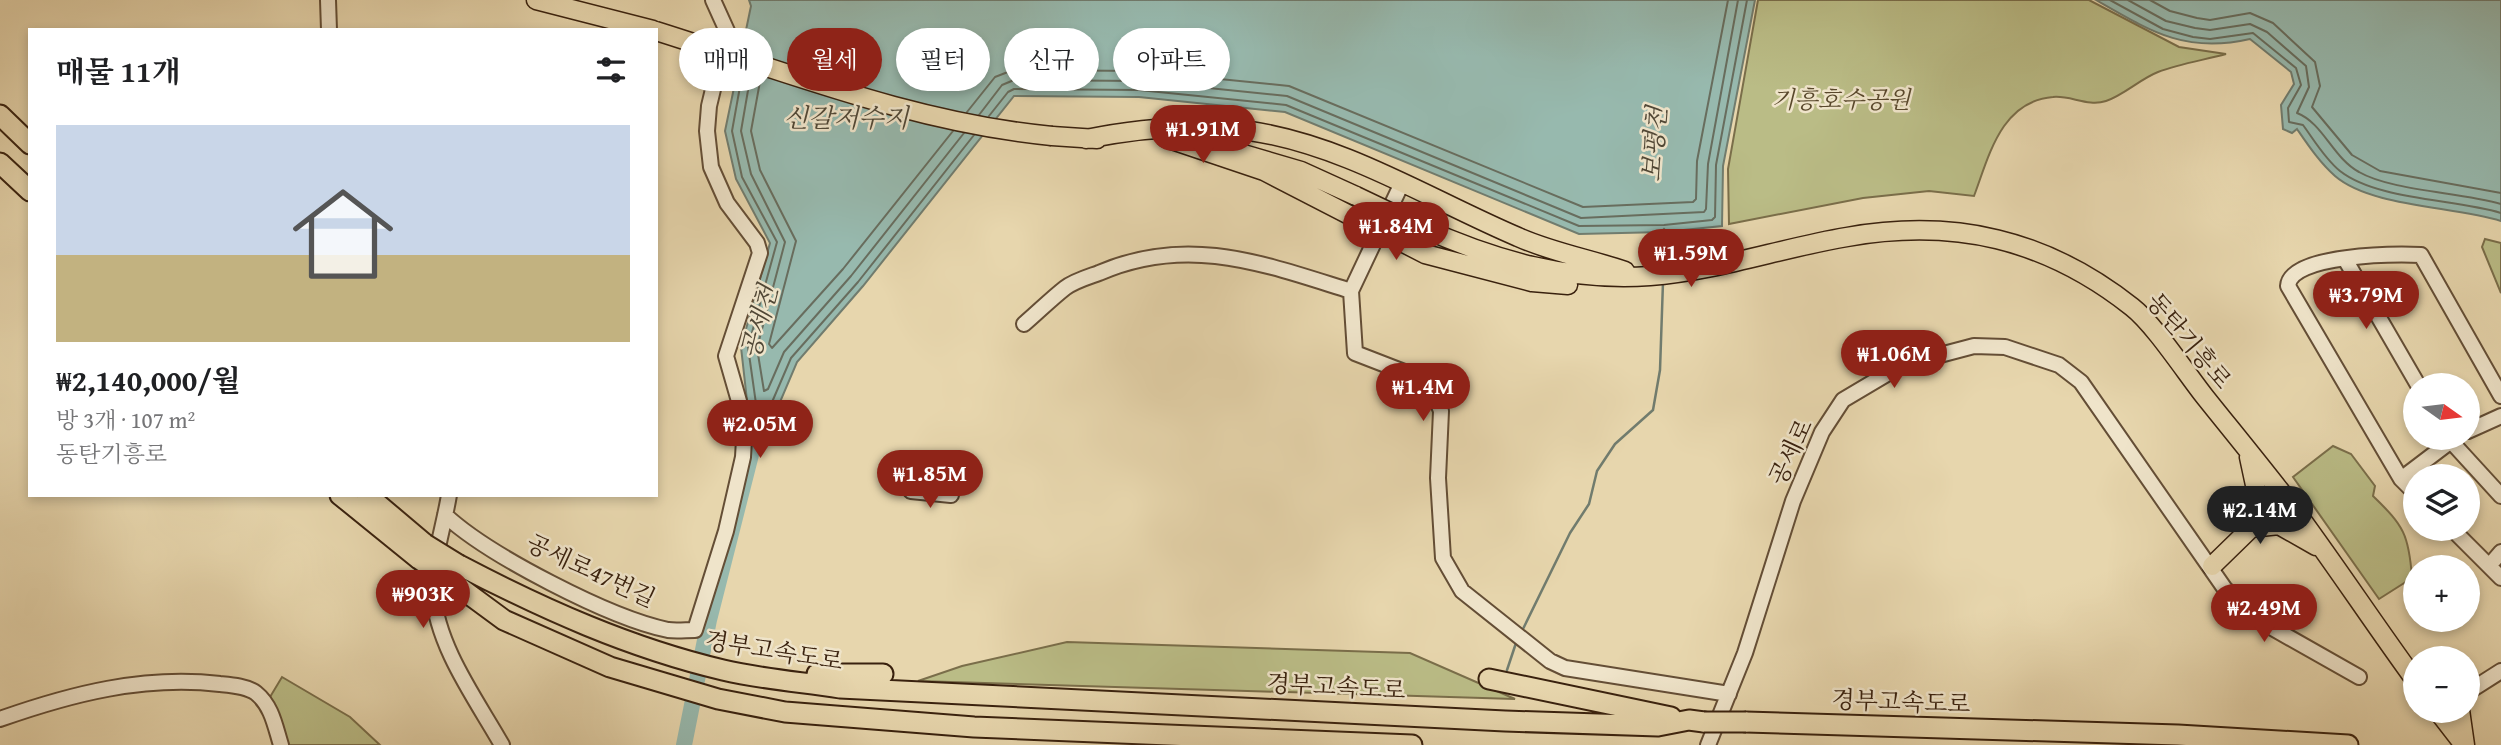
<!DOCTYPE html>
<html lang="ko">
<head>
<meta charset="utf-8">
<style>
  :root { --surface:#fff; --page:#f2f2f2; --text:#202124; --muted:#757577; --line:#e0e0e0; --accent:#8f2418 }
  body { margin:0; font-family:"Gentium Book Plus","Noto Serif KR",serif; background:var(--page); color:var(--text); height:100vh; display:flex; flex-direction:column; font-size:26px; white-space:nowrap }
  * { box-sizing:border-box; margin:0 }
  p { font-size:23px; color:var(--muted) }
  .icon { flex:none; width:38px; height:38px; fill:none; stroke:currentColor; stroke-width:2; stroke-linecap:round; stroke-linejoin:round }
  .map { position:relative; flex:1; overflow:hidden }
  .sheet { position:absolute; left:28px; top:28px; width:630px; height:469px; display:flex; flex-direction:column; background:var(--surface); border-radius:0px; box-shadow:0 4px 10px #0003 }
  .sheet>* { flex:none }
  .hud { position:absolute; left:679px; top:28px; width:665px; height:63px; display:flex; gap:14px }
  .needle { width:46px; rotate:104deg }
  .buttons { position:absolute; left:2403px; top:373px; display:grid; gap:14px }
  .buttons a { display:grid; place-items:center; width:77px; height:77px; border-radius:50%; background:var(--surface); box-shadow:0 4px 10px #0003; font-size:35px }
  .price { position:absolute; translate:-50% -60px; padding:0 16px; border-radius:24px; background:var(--accent); color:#fff; font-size:23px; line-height:46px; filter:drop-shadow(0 2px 4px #0008) }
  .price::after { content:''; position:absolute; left:50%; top:42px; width:21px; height:16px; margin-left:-10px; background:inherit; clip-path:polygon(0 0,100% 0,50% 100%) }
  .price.active { background:#222; color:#fff }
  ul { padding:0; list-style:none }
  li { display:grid; align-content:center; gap:14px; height:371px; padding:0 28px }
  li+li { border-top:2px solid var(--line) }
  li span { display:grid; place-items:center; height:217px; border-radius:0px; color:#555 }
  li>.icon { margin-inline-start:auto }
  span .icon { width:126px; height:126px; fill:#fffc; stroke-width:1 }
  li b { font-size:30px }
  h2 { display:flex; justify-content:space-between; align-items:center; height:84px; padding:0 28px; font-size:30px }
  .chip { padding:0 24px; border-radius:32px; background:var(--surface); box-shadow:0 4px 10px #0003; font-size:24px; line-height:63px }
  .chip.active { background:var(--accent); color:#fff }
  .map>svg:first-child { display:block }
  .green { fill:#babc86; stroke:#7a6e4a; stroke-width:2 }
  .water { fill:#97b9ae; stroke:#717c6e; stroke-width:2 }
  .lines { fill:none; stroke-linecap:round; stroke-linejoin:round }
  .shore { stroke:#686d5e; stroke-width:2 }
  .stream { stroke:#717c6e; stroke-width:2.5 }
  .river { stroke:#97b9ae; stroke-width:16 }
  .minor-casing { stroke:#644e36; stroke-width:18 }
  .major-casing { stroke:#39210e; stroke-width:21 }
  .highway-casing { stroke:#39210e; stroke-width:23 }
  .minor { stroke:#efe4ca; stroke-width:14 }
  .major { stroke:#e7d6ad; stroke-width:18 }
  .highway { stroke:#e7d6ad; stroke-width:19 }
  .major-bridge-casing { stroke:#39210e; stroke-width:21; stroke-linecap:butt }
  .highway-bridge-casing { stroke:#39210e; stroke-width:23; stroke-linecap:butt }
  .major-bridge { stroke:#e7d6ad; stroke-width:18 }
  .highway-bridge { stroke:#e7d6ad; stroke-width:19 }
  .labels { text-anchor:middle; stroke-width:5; stroke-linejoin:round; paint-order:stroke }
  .park-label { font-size:24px; font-style:italic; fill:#59482c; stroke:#efe4ca }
  .street-label { font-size:24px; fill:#39210e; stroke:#efe4ca }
  .water-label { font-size:26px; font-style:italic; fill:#504736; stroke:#efe4ca }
</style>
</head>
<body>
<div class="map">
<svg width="2501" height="745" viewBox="0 0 2501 745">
  <rect width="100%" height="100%" fill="#e7d6ad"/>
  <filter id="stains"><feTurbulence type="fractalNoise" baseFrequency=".00286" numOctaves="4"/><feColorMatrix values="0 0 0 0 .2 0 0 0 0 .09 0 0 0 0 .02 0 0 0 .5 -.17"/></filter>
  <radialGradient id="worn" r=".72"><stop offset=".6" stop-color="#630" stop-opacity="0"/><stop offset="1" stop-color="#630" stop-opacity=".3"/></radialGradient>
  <path class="green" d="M 1758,0 L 2089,0 L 2179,47 L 2226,54 C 2204,60 2179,64 2158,72 C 2140,79 2124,95 2106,101 C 2088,107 2070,95 2053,97 C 2001,101 1989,156 1974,196 L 1929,191 L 1863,198 L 1729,224 L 1728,169 Z
    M 2485,239 L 2501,243 L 2501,293 L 2482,247 Z
    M 2333,446 L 2351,454 L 2375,486 L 2373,496 C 2404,526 2409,535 2412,578 L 2379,599 L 2293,477 Z
    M 1067,642 L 1410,653 L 1515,699 L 918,681 L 962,666 Z
    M 282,677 L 350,717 L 380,745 L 288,745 L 270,697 Z"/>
  <path class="water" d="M 749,0 L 1755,0 L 1723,166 L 1722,226 L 1664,232 L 1579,234 L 1285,112 L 1139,97 L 1014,96 L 863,286 L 797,362 L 754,463 L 741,347 L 770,243 L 736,179 L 725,131 L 751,6 Z
    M 2096,0 L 2501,0 L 2501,221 C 2453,206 2371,207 2335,176 C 2320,163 2308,145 2297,129 L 2292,133 L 2283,129 L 2281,105 L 2294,84 L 2291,72 L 2250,39 C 2185,54 2150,31 2096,0 Z"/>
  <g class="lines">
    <path class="shore" d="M 2110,0 L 2163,29 L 2193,37 L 2210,39 L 2253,33 L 2296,68 L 2301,85 L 2288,108 L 2289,122 L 2303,125 C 2314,140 2325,159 2340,171 C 2377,200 2454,199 2501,213
      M 2128,0 L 2166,21 L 2195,28 L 2210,30 L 2250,24 L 2267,32 L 2306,66 L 2309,87 L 2297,113 C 2323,123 2333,158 2359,172 C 2392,191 2460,192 2501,204
      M 2150,0 L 2170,11 L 2197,18 L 2210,20 L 2250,13 L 2273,23 L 2315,62 L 2320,86 L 2312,107 L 2352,155 L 2380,171 L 2501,193
      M 743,70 L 732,131 L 742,177 L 777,242 L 748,347 L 759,425 L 763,423 L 791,358 L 858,282 L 974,135
      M 751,73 L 741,131 L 751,174 L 785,242 L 757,348 L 764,391 L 768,389 L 784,352 L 851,276 L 964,133
      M 761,76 L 751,131 L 760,170 L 796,241 L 769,344 L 772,348 L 843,269 L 953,131
      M 967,112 L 995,77 L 1013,70 L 1140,71 L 1289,86 L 1583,207 L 1693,202 L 1696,199 L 1697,161 L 1728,0
      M 979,115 L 1002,85 L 1014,80 L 1140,81 L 1287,96 L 1581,218 L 1704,212 L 1706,209 L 1708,164 L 1738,0
      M 989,116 L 1008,92 L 1014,89 L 1139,90 L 1286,105 L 1579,226 L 1664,225 L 1712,220 L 1715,217 L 1716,165 L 1747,0"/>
    <path class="stream" d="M 1663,268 L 1664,229
      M 1523,629 L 1570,533 L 1589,504 L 1597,471 L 1615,444 L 1653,410 L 1660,370 L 1663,282
      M 1507,670 L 1516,643"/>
    <path class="river" d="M 684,745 L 709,620 L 757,431"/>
    <defs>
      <path id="minor" d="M 328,0 L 329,30
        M 2345,259 L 2418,385
        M 1351,291 L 1402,183
        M 1024,324 C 1038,312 1051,299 1065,288 C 1074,281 1088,277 1099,273 C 1188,234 1264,264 1351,291 L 1355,353 L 1417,377 L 1433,391 L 1441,411 L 1438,478 L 1443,558 L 1462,591 L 1550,661 L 1565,668 L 1729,694
        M 2468,431 L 2501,416
        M 2448,438 L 2501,496
        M 2401,479 L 2455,438
        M 911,491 L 951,495
        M 2415,493 L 2401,479 L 2288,286 C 2290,254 2396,254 2421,255 L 2501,396
        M 449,495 C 444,526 432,561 433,592 C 437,647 476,699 502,745
        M 445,515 C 488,555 610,618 668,630 C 676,631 686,630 695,630 L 726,531 L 743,457 L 745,422 L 726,356 L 760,253 L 757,243 L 727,203 L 711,167 L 707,131 L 709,106 L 727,31 L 713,0
        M 2451,528 L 2501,578
        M 2489,566 L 2501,552
        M 2468,692 L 2501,671
        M 0,719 C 71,694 144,675 220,684 C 231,685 247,686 256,693 C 272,706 275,726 281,745
        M 1708,745 L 1745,653 L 1793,501 L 1822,432 L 1843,400 L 1902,365 L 1974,346 L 2005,347 L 2059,365 L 2081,382 L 2225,589 L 2260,621 L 2359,677"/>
      <path id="major" d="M 536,0 L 653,30
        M 1052,136 L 1097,139
        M 1166,138 L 1264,171 L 1425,254 L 1532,282 L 1568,285
        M 1086,139 C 1140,128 1195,123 1250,131 C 1345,145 1431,200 1518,237 C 1551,252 1590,259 1625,271
        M 1233,151 L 1301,171 L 1356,196
        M 1421,227 C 1494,260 1570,282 1650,276 C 1717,271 1781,248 1847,237 C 1954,218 2046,239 2132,307 C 2154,324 2186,373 2205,397 C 2233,432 2261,466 2288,501 C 2332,560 2372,621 2415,680
        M 2249,457 L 2258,499 L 2251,528 L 2279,525 L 2316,546
        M 2212,566 L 2251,528 L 2289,503
        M 2437,710 L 2464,745
        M 2460,710 L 2465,745"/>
      <path id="highway" d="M 0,115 L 30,144
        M 0,163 L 30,191
        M 340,495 L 419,559
        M 367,495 L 425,544
        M 459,565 C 543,609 630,648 723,670 C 761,679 801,682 840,688 L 1505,721 L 1658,726 L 1689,720 L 1704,722
        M 451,581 L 504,620 L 610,667 L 718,699 L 785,712 L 974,727 L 1412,745
        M 817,674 L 883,674
        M 1489,679 L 1671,717
        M 1746,722 L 2178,735 L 2348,745"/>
    </defs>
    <use href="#minor" class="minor-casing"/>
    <use href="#major" class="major-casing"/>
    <use href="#highway" class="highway-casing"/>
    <use href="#minor" class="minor"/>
    <use href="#major" class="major"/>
    <use href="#highway" class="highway"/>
    <defs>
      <path id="major-bridge" d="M 656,31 C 787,72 915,123 1052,136
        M 1356,196 L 1421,227"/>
      <path id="highway-bridge" d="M 425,544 L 459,565
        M 419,559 L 451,581
        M 1704,722 L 1746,722"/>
    </defs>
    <use href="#major-bridge" class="major-bridge-casing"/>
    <use href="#highway-bridge" class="highway-bridge-casing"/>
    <use href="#major-bridge" class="major-bridge"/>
    <use href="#highway-bridge" class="highway-bridge"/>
  </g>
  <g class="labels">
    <g class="park-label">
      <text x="1841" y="108">기흥호수공원</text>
    </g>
    <g class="street-label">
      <text transform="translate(2189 341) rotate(50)" y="8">동탄기흥로</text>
      <text transform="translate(1791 452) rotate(-65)" y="8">공세로</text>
      <text transform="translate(591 571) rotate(25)" y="8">공세로47번길</text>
      <text transform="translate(774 651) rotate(9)" y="8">경부고속도로</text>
      <text transform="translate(1336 687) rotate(3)" y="8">경부고속도로</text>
      <text transform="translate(1901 702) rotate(2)" y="8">경부고속도로</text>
    </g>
    <g class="water-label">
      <text x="846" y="127">신갈저수지</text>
      <text transform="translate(1654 144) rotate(-85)" y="9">보평천</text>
      <text transform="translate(759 322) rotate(-75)" y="9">공세천</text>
    </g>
  </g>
  <rect width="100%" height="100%" filter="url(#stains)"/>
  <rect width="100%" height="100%" fill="url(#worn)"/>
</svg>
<div class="buttons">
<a><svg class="needle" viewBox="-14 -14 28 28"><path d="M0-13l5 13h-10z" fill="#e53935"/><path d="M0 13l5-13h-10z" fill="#757577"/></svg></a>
<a><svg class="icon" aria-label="layers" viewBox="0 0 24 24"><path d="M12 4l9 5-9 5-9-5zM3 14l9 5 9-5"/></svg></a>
<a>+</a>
<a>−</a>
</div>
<b class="price" style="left:1203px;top:165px">₩1.91M</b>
<b class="price" style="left:1396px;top:262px">₩1.84M</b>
<b class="price" style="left:1691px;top:289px">₩1.59M</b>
<b class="price" style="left:2366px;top:331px">₩3.79M</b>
<b class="price" style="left:1894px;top:390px">₩1.06M</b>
<b class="price" style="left:1423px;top:423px">₩1.4M</b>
<b class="price" style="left:760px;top:460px">₩2.05M</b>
<b class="price" style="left:930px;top:510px">₩1.85M</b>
<b class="price active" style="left:2260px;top:546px">₩2.14M</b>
<b class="price" style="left:423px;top:630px">₩903K</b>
<b class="price" style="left:2264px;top:644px">₩2.49M</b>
<div class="hud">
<a class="chip">매매</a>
<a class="chip active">월세</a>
<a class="chip">필터</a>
<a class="chip">신규</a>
<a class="chip">아파트</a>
</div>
<section class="sheet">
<h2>매물 11개<svg class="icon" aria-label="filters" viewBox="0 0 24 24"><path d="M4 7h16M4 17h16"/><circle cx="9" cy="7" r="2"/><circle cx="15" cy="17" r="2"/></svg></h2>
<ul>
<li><span style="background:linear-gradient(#c9d6e8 60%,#c2b280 0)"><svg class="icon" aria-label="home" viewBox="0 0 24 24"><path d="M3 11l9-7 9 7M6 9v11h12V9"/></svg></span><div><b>₩2,140,000/월</b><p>방 3개 · 107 m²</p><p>동탄기흥로</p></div></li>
</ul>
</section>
</div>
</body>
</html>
